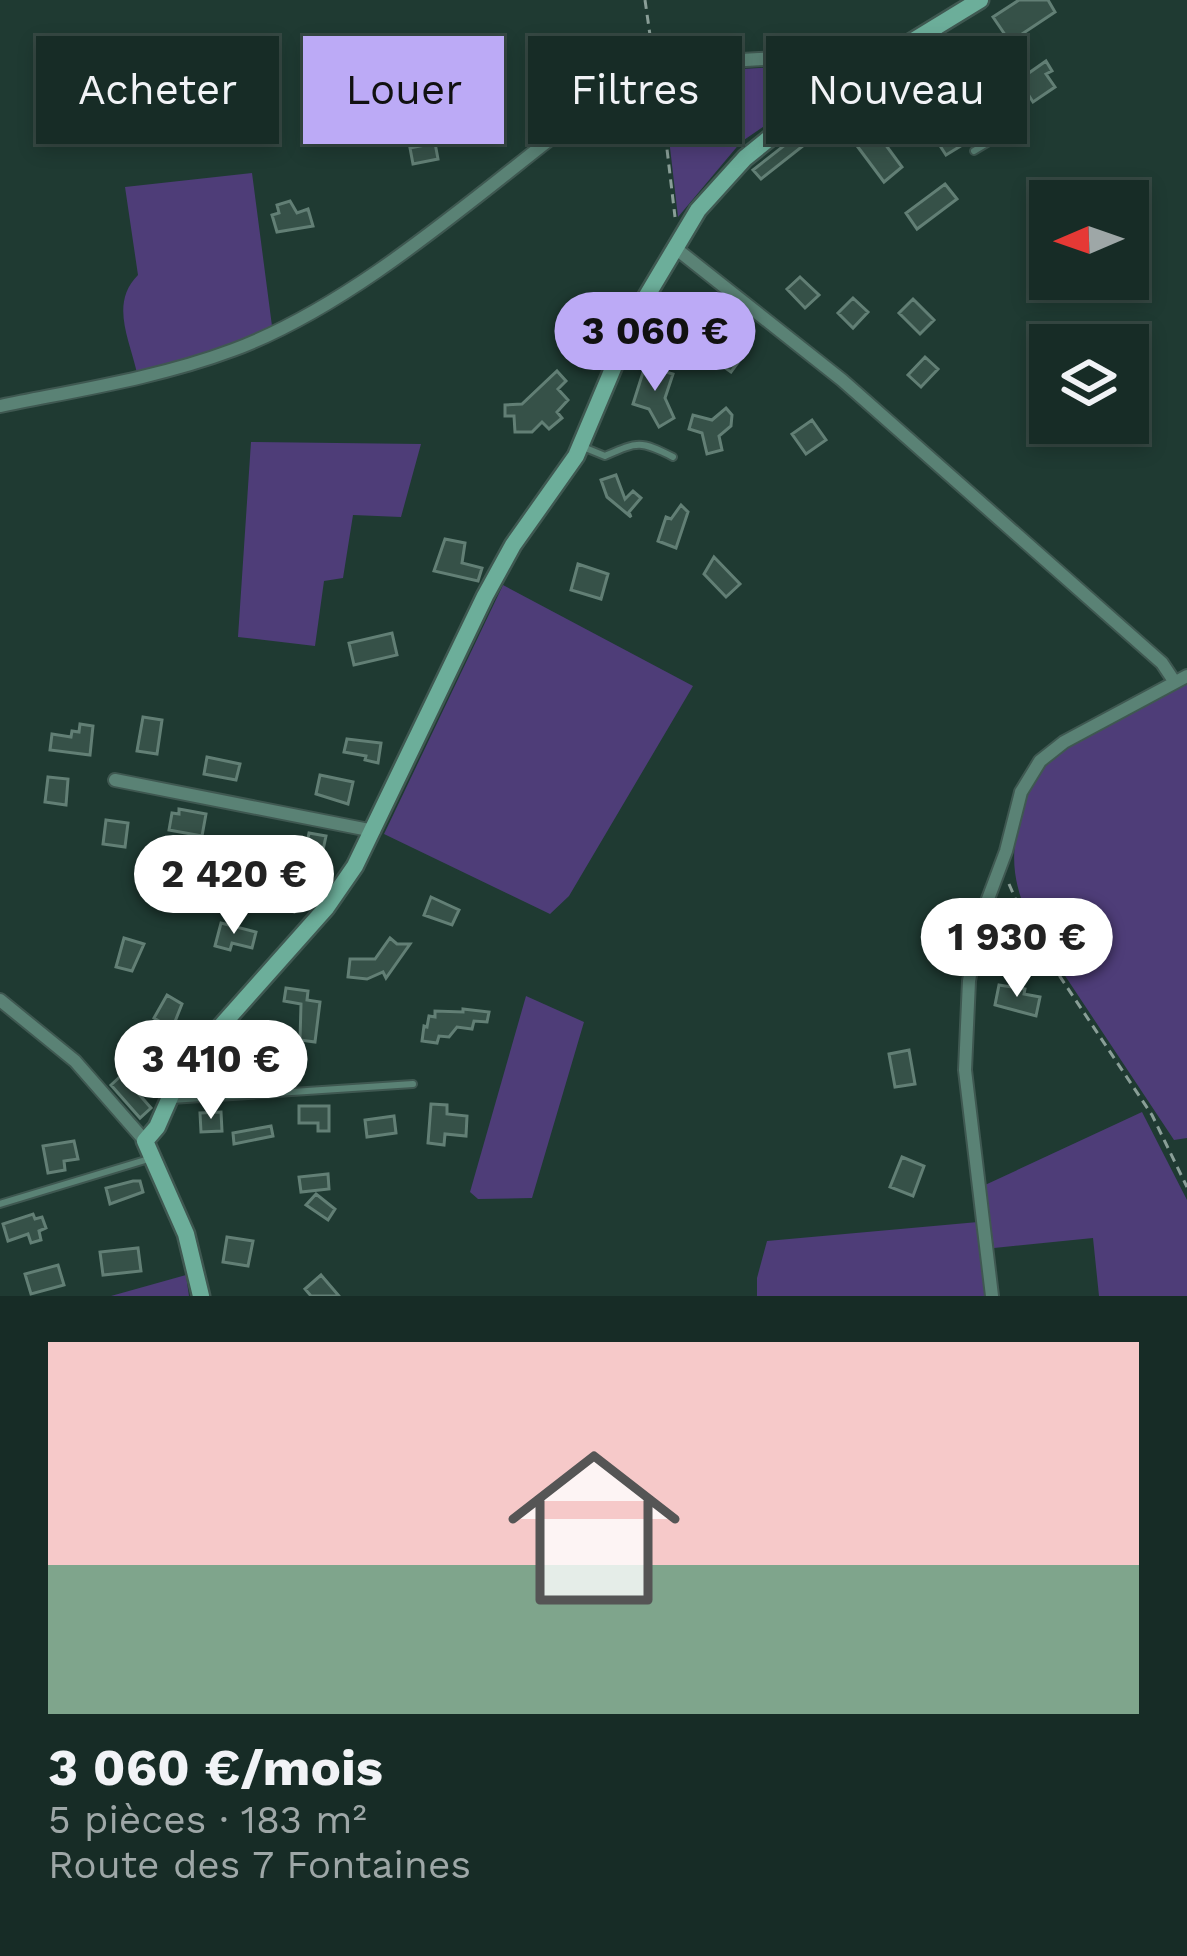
<!DOCTYPE html>
<html lang="fr">
<head>
<meta charset="utf-8">
<style>
  :root { --surface:#172c26; --page:#243832; --text:#f1f3f6; --muted:#9ea7a7; --line:#364843; --accent:#bcaaf6 }
  body { margin:0; font-family:"Work Sans",sans-serif; background:var(--page); color:var(--text); height:100vh; display:flex; flex-direction:column; font-size:45px; white-space:nowrap }
  * { box-sizing:border-box; margin:0 }
  p { font-size:39px; color:var(--muted) }
  .icon { flex:none; width:66px; height:66px; fill:none; stroke:currentColor; stroke-width:2; stroke-linecap:round; stroke-linejoin:round }
  .map { position:relative; height:1296px; overflow:hidden }
  .panel { display:flex; flex-direction:column; background:var(--surface); flex:1 }
  .panel>* { flex:none }
  .top-card { position:absolute; left:36px; top:36px; width:1116px; height:108px; display:flex; gap:24px }
  .needle { width:78px; rotate:268deg }
  .tools { position:absolute; left:1029px; top:180px; display:grid; gap:24px }
  .tools a { display:grid; place-items:center; width:120px; height:120px; border-radius:0px; background:var(--surface); box-shadow:0 6px 18px #0003,0 0 0 3px var(--line); font-size:60px }
  .price { position:absolute; translate:-50% -102px; padding:0 27px; border-radius:42px; background:#fff; color:#222; font-size:39px; line-height:78px; filter:drop-shadow(0 3px 6px #0008) }
  .price::after { content:''; position:absolute; left:50%; top:72px; width:36px; height:27px; margin-left:-18px; background:inherit; clip-path:polygon(0 0,100% 0,50% 100%) }
  .price.selected { background:var(--accent); color:#111 }
  ul { padding:0; list-style:none }
  li { display:grid; align-content:center; gap:24px; height:636px; padding:0 48px }
  li span { display:grid; place-items:center; height:372px; border-radius:0px; color:#555 }
  li>.icon { margin-inline-start:auto }
  span .icon { width:216px; height:216px; fill:#fffc; stroke-width:1 }
  li b { font-size:51px }
  .pill { padding:0 42px; border-radius:0px; background:var(--surface); box-shadow:0 6px 18px #0003,0 0 0 3px var(--line); font-size:42px; line-height:108px }
  .pill.selected { background:var(--accent); color:#111 }
  .map>svg:first-child { display:block }
  .green { fill:#4e3d78 }
  .building { fill:#365148; stroke:#627f75; stroke-width:3 }
  .lines { fill:none; stroke-linecap:round; stroke-linejoin:round }
  .lane-casing { stroke:#3f5851; stroke-width:10 }
  .street-casing { stroke:#3f5851; stroke-width:16 }
  .secondary-casing { stroke:#3f5851; stroke-width:21 }
  .path { stroke:#899e97; stroke-width:3; stroke-dasharray:9 6; stroke-linecap:butt }
  .lane { stroke:#5a8275; stroke-width:6 }
  .street { stroke:#5a8275; stroke-width:12 }
  .secondary { stroke:#6cae9a; stroke-width:16 }
</style>
</head>
<body>
<div class="map">
<svg width="1187" height="1296" viewBox="0 0 1187 1296">
  <rect width="100%" height="100%" fill="#1f3a32"/>
  <path class="green" d="M 844,63 L 846,70 L 741,142 L 678,217 L 662,78 L 723,70 Z
    M 252,173 L 272,326 L 234,346 L 137,373 C 129,338 110,303 138,275 L 125,187 Z
    M 251,442 L 421,444 L 401,517 L 353,515 L 343,578 L 324,581 L 315,646 L 238,637 Z
    M 503,585 L 693,686 L 569,896 L 550,914 L 384,834 Z
    M 1187,684 L 1187,1138 L 1174,1140 L 1038,935 C 1014,892 1007,859 1022,811 C 1028,793 1035,776 1049,762 C 1072,739 1154,700 1187,684 Z
    M 526,996 L 584,1022 L 532,1198 L 478,1199 L 470,1192 Z
    M 1142,1112 L 1187,1200 L 1187,1296 L 1099,1296 L 1093,1238 L 994,1248 L 985,1185 Z
    M 978,1222 L 985,1296 L 757,1296 L 757,1278 L 767,1241 Z
    M 186,1275 L 189,1296 L 111,1296 Z"/>
  <path class="building" d="M 1019,0 L 1048,0 L 1055,12 L 1010,42 L 993,17 Z
    M 1046,61 L 1052,71 L 1046,74 L 1055,87 L 1033,102 L 1019,80 Z
    M 849,95 L 902,167 L 884,182 L 837,119 L 761,179 L 753,170 Z
    M 969,111 L 982,133 L 946,155 L 933,135 Z
    M 435,143 L 438,159 L 413,164 L 410,148 Z
    M 945,184 L 957,199 L 917,229 L 906,213 Z
    M 290,201 L 297,213 L 308,209 L 313,226 L 277,232 L 272,215 L 279,213 L 277,205 Z
    M 800,277 L 819,295 L 805,308 L 787,289 Z
    M 700,296 L 723,314 L 708,334 L 685,315 Z
    M 853,298 L 868,312 L 853,328 L 838,313 Z
    M 913,299 L 934,320 L 920,334 L 899,313 Z
    M 726,346 L 742,357 L 731,372 L 715,361 Z
    M 925,357 L 938,369 L 921,387 L 908,375 Z
    M 645,366 L 673,374 L 665,398 L 674,418 L 659,427 L 649,409 L 633,404 Z
    M 557,371 L 566,381 L 558,389 L 568,400 L 557,412 L 562,418 L 549,429 L 542,422 L 532,432 L 515,432 L 514,416 L 505,416 L 505,405 L 522,404 Z
    M 726,408 L 732,415 L 731,426 L 719,436 L 722,450 L 707,454 L 702,433 L 689,429 L 693,415 L 712,420 Z
    M 812,420 L 826,440 L 806,454 L 792,434 Z
    M 616,475 L 625,499 L 633,491 L 641,498 L 629,512 L 631,517 L 607,497 L 601,480 Z
    M 681,505 L 688,512 L 676,548 L 658,541 L 666,517 L 671,519 Z
    M 445,539 L 465,543 L 462,563 L 482,568 L 478,581 L 434,571 Z
    M 714,557 L 740,584 L 726,597 L 704,574 Z
    M 578,564 L 608,574 L 601,599 L 571,590 Z
    M 392,633 L 397,655 L 354,665 L 349,643 Z
    M 143,717 L 162,720 L 157,754 L 137,751 Z
    M 80,724 L 93,726 L 90,755 L 50,750 L 52,734 L 71,737 L 72,731 L 79,732 Z
    M 347,739 L 381,743 L 378,763 L 365,760 L 366,756 L 344,752 Z
    M 207,757 L 240,764 L 236,780 L 204,774 Z
    M 320,775 L 353,782 L 348,804 L 316,794 Z
    M 48,777 L 68,779 L 66,805 L 45,802 Z
    M 179,809 L 206,814 L 202,836 L 169,830 L 172,813 L 179,814 Z
    M 106,820 L 128,823 L 125,847 L 103,844 Z
    M 309,833 L 326,836 L 320,864 L 315,863 L 304,903 L 297,901 L 294,912 L 276,907 L 279,896 L 283,898 L 291,869 L 301,872 Z
    M 431,897 L 459,910 L 452,925 L 424,915 Z
    M 221,923 L 256,932 L 252,948 L 232,943 L 230,950 L 215,946 Z
    M 124,938 L 144,944 L 132,971 L 116,967 Z
    M 390,938 L 397,944 L 410,944 L 386,978 L 383,972 L 367,979 L 348,977 L 350,959 L 375,959 Z
    M 999,985 L 1025,989 L 1024,994 L 1040,997 L 1036,1016 L 995,1005 Z
    M 286,988 L 308,991 L 307,1000 L 320,1002 L 315,1042 L 300,1040 L 301,1004 L 284,1001 Z
    M 167,995 L 182,1004 L 172,1029 L 154,1018 Z
    M 463,1009 L 489,1012 L 487,1022 L 474,1021 L 472,1029 L 457,1027 L 449,1037 L 439,1036 L 437,1043 L 422,1041 L 424,1026 L 427,1027 L 429,1016 L 435,1017 L 435,1011 L 463,1012 Z
    M 909,1050 L 915,1084 L 895,1087 L 889,1054 Z
    M 122,1075 L 151,1108 L 140,1118 L 111,1085 Z
    M 431,1104 L 447,1105 L 447,1114 L 467,1116 L 466,1136 L 445,1134 L 444,1145 L 428,1143 Z
    M 299,1106 L 329,1106 L 329,1131 L 318,1131 L 318,1123 L 299,1123 Z
    M 221,1112 L 222,1131 L 201,1132 L 200,1113 Z
    M 394,1116 L 396,1133 L 367,1137 L 365,1120 Z
    M 271,1126 L 273,1136 L 234,1144 L 233,1133 Z
    M 74,1141 L 78,1159 L 64,1161 L 65,1170 L 48,1173 L 43,1146 Z
    M 902,1157 L 924,1166 L 913,1196 L 890,1187 Z
    M 328,1174 L 329,1189 L 301,1192 L 299,1177 Z
    M 133,1181 L 140,1181 L 143,1192 L 110,1204 L 106,1188 Z
    M 316,1194 L 335,1209 L 328,1220 L 306,1205 Z
    M 33,1214 L 35,1219 L 42,1217 L 46,1228 L 39,1231 L 41,1240 L 31,1243 L 28,1234 L 8,1241 L 3,1224 Z
    M 227,1237 L 253,1241 L 248,1266 L 223,1262 Z
    M 138,1248 L 141,1271 L 103,1275 L 100,1252 Z
    M 58,1265 L 64,1285 L 31,1294 L 25,1274 Z
    M 321,1275 L 339,1296 L 311,1296 L 305,1289 Z"/>
  <g class="lines">
    <defs>
      <path id="lane" d="M 935,28 L 991,105 L 994,127 L 989,131 L 989,142 L 974,151
        M 583,447 L 605,456 C 637,442 640,440 673,457
        M 171,1100 L 413,1084
        M 0,1204 L 152,1158"/>
      <path id="street" d="M 674,247 L 842,380 L 1162,663 L 1174,681
        M 0,406 C 78,390 158,378 233,350 C 354,305 473,198 576,119 C 602,102 629,83 659,74 C 719,56 786,59 848,56 L 868,66
        M 115,780 L 374,831
        M 0,1000 L 75,1061 L 145,1141
        M 992,1296 L 965,1070 L 969,981 L 979,923 L 1006,851 L 1021,792 L 1040,761 L 1064,742 L 1187,676"/>
      <path id="secondary" d="M 201,1296 L 186,1234 L 145,1141 L 157,1127 L 171,1095 L 206,1043 L 326,908 L 355,866 L 485,596 L 513,545 L 576,456 L 636,314 L 698,210 L 745,158 L 818,99 L 980,0"/>
    </defs>
    <use href="#lane" class="lane-casing"/>
    <use href="#street" class="street-casing"/>
    <use href="#secondary" class="secondary-casing"/>
    <path class="path" d="M 645,0 L 654,63
      M 660,90 L 675,217
      M 1009,884 L 1029,930 L 1152,1115 L 1187,1187"/>
    <use href="#lane" class="lane"/>
    <use href="#street" class="street"/>
    <use href="#secondary" class="secondary"/>
  </g>
</svg>
<div class="tools">
<a><svg class="needle" viewBox="-14 -14 28 28"><path d="M0-13l5 13h-10z" fill="#e53935"/><path d="M0 13l5-13h-10z" fill="#9ea7a7"/></svg></a>
<a><svg class="icon" aria-label="layers" viewBox="0 0 24 24"><path d="M12 4l9 5-9 5-9-5zM3 14l9 5 9-5"/></svg></a>
</div>
<b class="price selected" style="left:655px;top:394px">3 060 €</b>
<b class="price" style="left:234px;top:937px">2 420 €</b>
<b class="price" style="left:1017px;top:1000px">1 930 €</b>
<b class="price" style="left:211px;top:1122px">3 410 €</b>
<div class="top-card">
<a class="pill">Acheter</a>
<a class="pill selected">Louer</a>
<a class="pill">Filtres</a>
<a class="pill">Nouveau</a>
</div>
</div>
<section class="panel">
<ul>
<li><span style="background:linear-gradient(#f6c9c9 60%,#7fa58c 0)"><svg class="icon" aria-label="home" viewBox="0 0 24 24"><path d="M3 11l9-7 9 7M6 9v11h12V9"/></svg></span><div><b>3 060 €/mois</b><p>5 pièces · 183 m²</p><p>Route des 7 Fontaines</p></div></li>
</ul>
</section>
</body>
</html>
